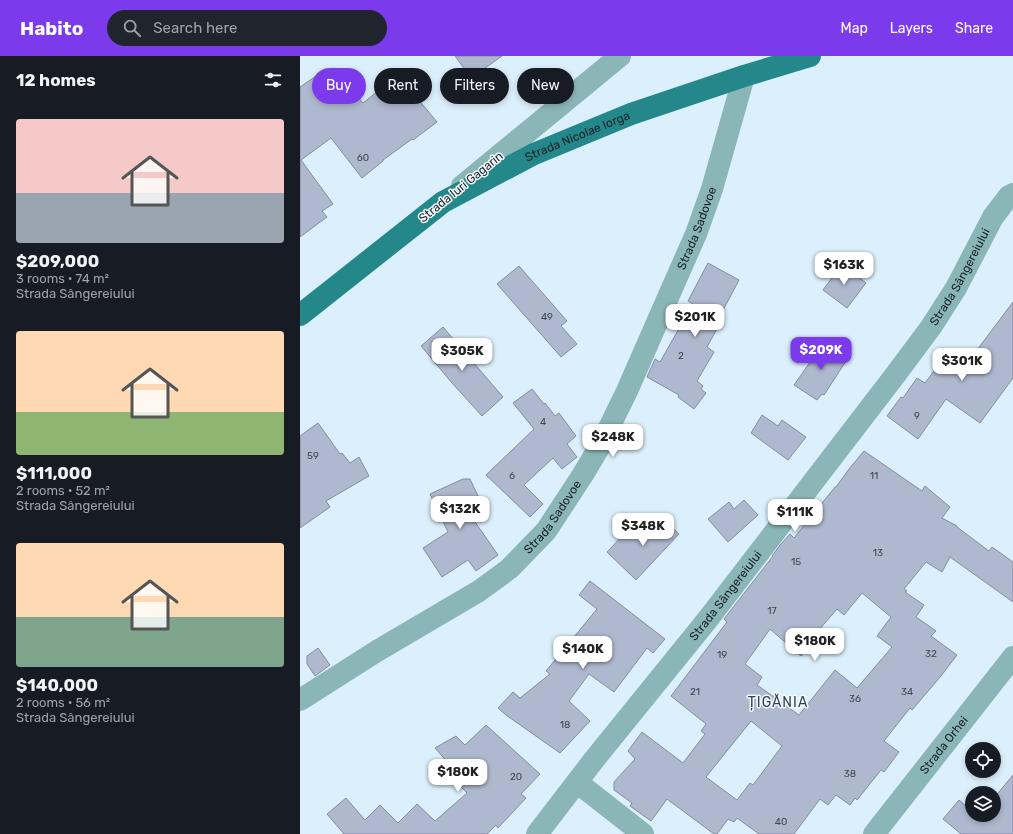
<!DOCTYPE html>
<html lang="en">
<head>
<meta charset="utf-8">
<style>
  :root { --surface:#171b24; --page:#20242c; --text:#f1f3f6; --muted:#9ea1a6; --accent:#7c3aed }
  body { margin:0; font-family:Rubik,sans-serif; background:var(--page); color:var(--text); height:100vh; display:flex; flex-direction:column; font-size:15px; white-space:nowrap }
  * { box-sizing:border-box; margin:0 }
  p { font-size:13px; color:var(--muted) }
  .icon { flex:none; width:22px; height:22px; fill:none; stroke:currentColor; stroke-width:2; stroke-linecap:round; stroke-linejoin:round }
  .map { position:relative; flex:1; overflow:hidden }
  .sheet { display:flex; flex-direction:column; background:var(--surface); width:300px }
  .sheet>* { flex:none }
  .hud { position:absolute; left:12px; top:12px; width:380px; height:36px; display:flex; gap:8px }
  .buttons { position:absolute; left:665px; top:686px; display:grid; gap:8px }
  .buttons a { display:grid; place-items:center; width:36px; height:36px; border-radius:50%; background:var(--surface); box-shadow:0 2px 6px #0003; font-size:20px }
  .price { position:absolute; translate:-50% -34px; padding:0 9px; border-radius:8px; background:#fff; color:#222; font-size:13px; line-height:26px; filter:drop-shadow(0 1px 2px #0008) }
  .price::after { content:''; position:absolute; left:50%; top:24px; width:12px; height:9px; margin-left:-6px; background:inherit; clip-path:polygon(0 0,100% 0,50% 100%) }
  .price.active { background:var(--accent); color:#fff }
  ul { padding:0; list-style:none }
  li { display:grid; align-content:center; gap:8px; height:212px; padding:0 16px }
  li span { display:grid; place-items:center; height:124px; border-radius:4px; color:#555 }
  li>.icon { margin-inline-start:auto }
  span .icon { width:72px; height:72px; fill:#fffc; stroke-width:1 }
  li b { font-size:17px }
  h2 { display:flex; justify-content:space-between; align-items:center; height:48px; padding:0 16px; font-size:17px }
  .tag { padding:0 14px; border-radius:18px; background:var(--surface); box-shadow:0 2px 6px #0003; font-size:14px; line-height:36px }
  .tag.active { background:var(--accent); color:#fff }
  header { display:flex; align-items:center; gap:24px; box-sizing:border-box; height:56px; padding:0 20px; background:var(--accent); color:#fff }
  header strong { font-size:19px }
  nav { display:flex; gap:22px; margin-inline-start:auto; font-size:14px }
  .search { width:280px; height:36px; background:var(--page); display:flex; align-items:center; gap:10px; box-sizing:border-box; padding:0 14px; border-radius:22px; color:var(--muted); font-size:15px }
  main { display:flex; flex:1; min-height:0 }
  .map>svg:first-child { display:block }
  .building { fill:#aeb8cf; stroke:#838da2; fill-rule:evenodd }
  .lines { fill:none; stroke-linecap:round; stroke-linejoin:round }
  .minor { stroke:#8bb6b8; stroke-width:22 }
  .major { stroke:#24888b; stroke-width:22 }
  .labels { text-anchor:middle; stroke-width:3; stroke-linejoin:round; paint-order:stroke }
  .number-label { font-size:10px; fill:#3e4852 }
  .street-label { font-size:12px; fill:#182228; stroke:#f5fafd }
  .quarter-label { font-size:14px; letter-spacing:1px; fill:#2d434f; stroke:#f5fafd }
</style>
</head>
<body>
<header>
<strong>Habito</strong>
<div class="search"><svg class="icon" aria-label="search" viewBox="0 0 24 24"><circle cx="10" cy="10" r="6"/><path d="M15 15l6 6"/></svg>Search here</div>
<nav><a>Map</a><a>Layers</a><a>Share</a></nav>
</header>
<main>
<section class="sheet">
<h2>12 homes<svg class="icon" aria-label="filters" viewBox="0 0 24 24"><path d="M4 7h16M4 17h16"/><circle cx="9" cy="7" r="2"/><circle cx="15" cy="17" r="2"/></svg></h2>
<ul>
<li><span style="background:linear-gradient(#f6c9c9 60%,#9aa5b1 0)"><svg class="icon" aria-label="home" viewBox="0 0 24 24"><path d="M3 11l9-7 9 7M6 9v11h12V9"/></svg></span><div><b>$209,000</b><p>3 rooms · 74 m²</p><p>Strada Sângereiului</p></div></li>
<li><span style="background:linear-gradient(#ffd9b3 65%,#8fb573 0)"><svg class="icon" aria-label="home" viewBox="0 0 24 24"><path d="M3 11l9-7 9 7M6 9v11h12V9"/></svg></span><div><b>$111,000</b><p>2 rooms · 52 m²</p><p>Strada Sângereiului</p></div></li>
<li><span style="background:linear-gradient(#ffd9b3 60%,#7fa58c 0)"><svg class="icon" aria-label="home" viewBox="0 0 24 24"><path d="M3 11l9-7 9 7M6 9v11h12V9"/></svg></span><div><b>$140,000</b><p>2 rooms · 56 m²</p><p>Strada Sângereiului</p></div></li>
</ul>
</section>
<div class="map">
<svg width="713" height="778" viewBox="0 0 713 778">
  <rect width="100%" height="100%" fill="#dbf0fc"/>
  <path class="building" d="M 155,0 L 202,0 L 171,22 Z
    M 22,16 L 39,40 L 50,32 L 63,47 L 98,19 L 137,66 L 113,84 L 112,83 L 83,104 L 83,105 L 62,122 L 31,82 L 1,104 L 33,148 L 22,155 L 27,161 L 0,181 L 0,31 Z
    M 408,207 L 439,224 L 420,260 L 423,262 L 407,291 L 414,296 L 397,325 L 403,330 L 401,333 L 406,337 L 394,353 L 378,341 L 379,339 L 347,321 L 355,303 L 360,306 L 393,248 L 388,245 Z
    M 542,208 L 566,227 L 547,252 L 523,234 Z
    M 219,210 L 267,265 L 261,270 L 277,288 L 261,301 L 197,228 Z
    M 713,246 L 713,322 L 680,367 L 646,343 L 618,383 L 587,360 L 601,341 L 603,342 L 617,322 L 625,327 L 650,294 L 668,306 Z
    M 143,271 L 203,341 L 182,360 L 152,327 L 121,290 Z
    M 525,285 L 548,302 L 524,339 L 522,338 L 517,344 L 494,329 Z
    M 232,333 L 244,348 L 245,347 L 255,360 L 259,357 L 276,380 L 267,388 L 277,401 L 262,413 L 253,402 L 224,429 L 243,448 L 230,461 L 186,419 L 234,373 L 213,347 Z
    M 462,359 L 478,370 L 482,364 L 506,381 L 488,404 L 451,377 Z
    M 18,367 L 40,398 L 42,397 L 50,407 L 59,401 L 69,420 L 26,445 L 30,451 L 0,472 L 0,380 Z
    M 564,395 L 622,435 L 625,430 L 650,451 L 642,462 L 657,470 L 657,471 L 689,495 L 692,491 L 713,506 L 713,546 L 650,501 L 642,516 L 626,506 L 604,533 L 607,535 L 605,536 L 624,549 L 616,561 L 636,575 L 631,580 L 657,599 L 641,620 L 612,654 L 610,652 L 584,685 L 599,696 L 584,716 L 581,714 L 557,744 L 555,742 L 550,749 L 536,739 L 528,749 L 520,743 L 494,778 L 459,778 L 437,762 L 434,766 L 428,763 L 417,778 L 414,778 L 367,743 L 351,765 L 330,750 L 332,747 L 314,734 L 314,726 L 335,703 L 328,695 L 342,676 L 383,707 L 405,678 L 401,675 L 406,668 L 371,640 L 427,566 L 424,563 L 473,500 L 472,500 L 480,489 L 490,478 L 494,482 L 535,431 L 536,431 L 549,413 ZM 562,537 L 591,561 L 577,580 L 592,591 L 557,632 L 535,614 L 499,659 L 457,629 L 462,621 L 445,608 L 470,573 L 501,600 L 515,584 L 512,582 L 537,553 L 544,559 ZM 451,665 L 482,690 L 453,729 L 450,727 L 437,744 L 406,721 Z
    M 163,423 L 170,423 L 186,457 L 173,463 L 198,499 L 176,515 L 168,504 L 142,521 L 123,492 L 148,476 L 130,438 Z
    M 444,444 L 458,459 L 428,486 L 408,463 L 429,446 L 434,453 Z
    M 361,461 L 379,478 L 336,524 L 307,496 L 325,477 L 329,481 L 342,468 L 349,474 Z
    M 290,525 L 365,583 L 353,597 L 347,592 L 314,636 L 289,618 L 269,645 L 290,665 L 260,697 L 206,659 L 198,652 L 213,636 L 220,642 L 250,618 L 246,615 L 297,553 L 279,539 Z
    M 18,592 L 30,609 L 15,620 L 7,608 L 7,600 Z
    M 186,669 L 240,718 L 221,738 L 226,742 L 198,772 L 196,769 L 187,778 L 44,778 L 27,758 L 46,742 L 65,764 L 80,749 L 98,767 L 117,748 L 135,765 L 167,737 L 151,721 L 154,718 L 148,711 L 150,709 L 135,692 L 156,680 L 165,689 Z
    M 713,719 L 713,778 L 661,778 L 643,763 L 659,744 L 672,755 L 672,759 L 677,759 L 679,761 L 680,759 L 694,759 L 694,742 Z"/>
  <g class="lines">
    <g class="minor">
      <path d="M 162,130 L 320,0"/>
      <path id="s1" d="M 0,644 L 77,595 L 179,535 L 209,513 L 246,475 L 282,420 L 300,390 L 327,335 L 373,230 L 396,178 L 412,133 L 444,20"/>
      <path d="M 278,727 L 343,778"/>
      <path id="s2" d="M 237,778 L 293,705 L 408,563 L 596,318 L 631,271 L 656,232 L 693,161 L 709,140 L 713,138"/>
      <path id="s3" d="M 574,778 L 713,601"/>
    </g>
    <path class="major" id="s4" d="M 0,259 L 143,146 L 234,98 L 331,58 L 444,20 L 510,0"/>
  </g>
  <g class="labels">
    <g class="number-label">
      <text x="63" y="105">60</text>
      <text x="247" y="264">49</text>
      <text x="381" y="303">2</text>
      <text x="617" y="363">9</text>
      <text x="243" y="369">4</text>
      <text x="13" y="403">59</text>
      <text x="212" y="423">6</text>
      <text x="574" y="423">11</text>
      <text x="578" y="500">13</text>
      <text x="496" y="509">15</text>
      <text x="472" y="558">17</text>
      <text x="631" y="601">32</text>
      <text x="422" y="602">19</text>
      <text x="395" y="639">21</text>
      <text x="607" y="639">34</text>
      <text x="555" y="646">36</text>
      <text x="265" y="672">18</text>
      <text x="550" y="721">38</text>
      <text x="216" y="724">20</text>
      <text x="481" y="769">40</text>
    </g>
    <g class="street-label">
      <text dy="4" stroke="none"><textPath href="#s4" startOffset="332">Strada Nicolae Iorga</textPath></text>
      <text transform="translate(161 131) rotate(-39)" y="4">Strada Iuri Gagarin</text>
      <text dy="4" stroke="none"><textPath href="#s1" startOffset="639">Strada Sadovoe</textPath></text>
      <text dy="4" stroke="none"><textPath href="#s2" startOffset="700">Strada Sângereiului</textPath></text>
      <text dy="4" stroke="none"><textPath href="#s1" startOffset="315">Strada Sadovoe</textPath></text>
      <text dy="4" stroke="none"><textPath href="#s2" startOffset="304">Strada Sângereiului</textPath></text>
      <text dy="4" stroke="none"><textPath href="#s3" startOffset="113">Strada Orhei</textPath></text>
    </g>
    <g class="quarter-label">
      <text x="478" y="651">ȚIGĂNIA</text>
    </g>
  </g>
</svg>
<div class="buttons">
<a><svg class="icon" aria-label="locate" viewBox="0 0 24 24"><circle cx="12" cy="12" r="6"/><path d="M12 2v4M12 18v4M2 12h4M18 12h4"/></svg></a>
<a><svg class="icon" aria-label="layers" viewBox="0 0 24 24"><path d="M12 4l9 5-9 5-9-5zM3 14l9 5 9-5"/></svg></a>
</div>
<b class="price" style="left:544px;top:230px">$163K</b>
<b class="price" style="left:395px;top:282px">$201K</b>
<b class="price active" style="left:521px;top:315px">$209K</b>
<b class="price" style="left:162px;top:316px">$305K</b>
<b class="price" style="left:662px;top:326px">$301K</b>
<b class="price" style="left:313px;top:402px">$248K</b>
<b class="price" style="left:160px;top:474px">$132K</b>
<b class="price" style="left:495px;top:477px">$111K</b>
<b class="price" style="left:343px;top:491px">$348K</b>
<b class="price" style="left:515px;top:606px">$180K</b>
<b class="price" style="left:283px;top:614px">$140K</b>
<b class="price" style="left:158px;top:737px">$180K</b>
<div class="hud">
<a class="tag active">Buy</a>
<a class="tag">Rent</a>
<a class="tag">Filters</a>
<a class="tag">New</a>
</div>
</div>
</main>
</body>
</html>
